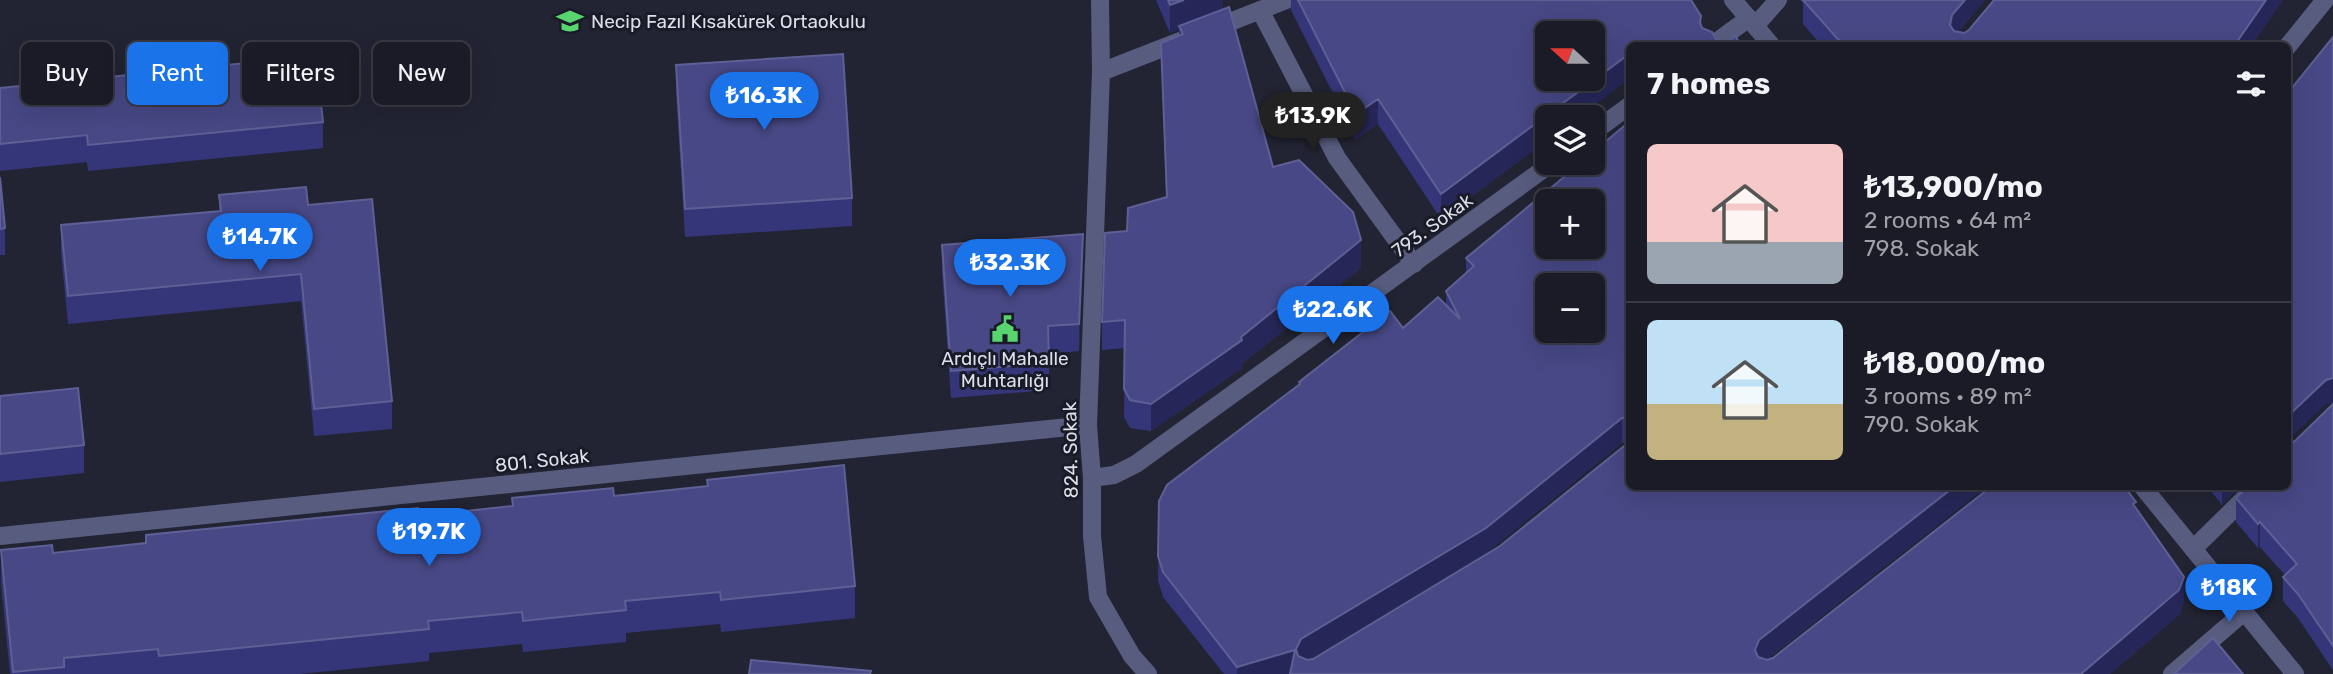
<!DOCTYPE html>
<html lang="en">
<head>
<meta charset="utf-8">
<style>
  :root { --surface:#1a1b26; --page:#272832; --text:#f1f3f6; --muted:#9fa1a7; --line:#383943; --accent:#1a73e8 }
  body { margin:0; font-family:Rubik,sans-serif; background:var(--page); color:var(--text); height:100vh; display:flex; flex-direction:column; font-size:26px; white-space:nowrap }
  * { box-sizing:border-box; margin:0 }
  p { font-size:23px; color:var(--muted) }
  .icon { flex:none; width:38px; height:38px; fill:none; stroke:currentColor; stroke-width:2; stroke-linecap:round; stroke-linejoin:round }
  .map { position:relative; flex:1; overflow:hidden }
  .drawer { position:absolute; left:1626px; top:42px; width:665px; height:448px; display:flex; flex-direction:column; background:var(--surface); border-radius:10px; box-shadow:0 7px 28px #0002,0 0 0 2px var(--line) }
  .drawer>* { flex:none }
  .top-card { position:absolute; left:21px; top:42px; width:665px; height:63px; display:flex; gap:14px }
  .needle { width:46px; rotate:291deg }
  .tools { position:absolute; left:1535px; top:21px; display:grid; gap:14px }
  .tools a { display:grid; place-items:center; width:70px; height:70px; border-radius:10px; background:var(--surface); box-shadow:0 7px 28px #0002,0 0 0 2px var(--line); font-size:35px }
  .price { position:absolute; translate:-50% -60px; padding:0 16px; border-radius:24px; background:var(--accent); color:#fff; font-size:23px; line-height:46px; filter:drop-shadow(0 2px 4px #0008) }
  .price::after { content:''; position:absolute; left:50%; top:42px; width:21px; height:16px; margin-left:-10px; background:inherit; clip-path:polygon(0 0,100% 0,50% 100%) }
  .price.on { background:#222; color:#fff }
  ul { padding:0; list-style:none }
  li { display:flex; align-items:center; gap:21px; height:175px; padding:0 21px }
  li+li { border-top:2px solid var(--line) }
  li span { display:grid; place-items:center; flex:none; width:196px; height:140px; border-radius:10px; color:#555 }
  li>.icon { margin-inline-start:auto }
  span .icon { width:84px; height:84px; fill:#fffc; stroke-width:1 }
  li b { font-size:30px }
  h2 { display:flex; justify-content:space-between; align-items:center; height:84px; padding:0 21px; font-size:30px }
  .tag { padding:0 24px; border-radius:10px; background:var(--surface); box-shadow:0 7px 28px #0002,0 0 0 2px var(--line); font-size:24px; line-height:63px }
  .tag.on { background:var(--accent); color:#fff }
  .map>svg:first-child { display:block }
  .lines { fill:none; stroke-linecap:round; stroke-linejoin:round }
  .minor { stroke:#585d7f; stroke-width:18 }
  .tertiary { stroke:#585d7f; stroke-width:18 }
  .wall { fill:#353679; fill-rule:evenodd }
  .shaded-wall { fill:#262758 }
  .building { fill:#474885; stroke:#5e6095; stroke-width:2; fill-rule:evenodd }
  .labels { text-anchor:middle; stroke-width:6; stroke-linejoin:round; paint-order:stroke }
  .poi-label { font-size:19px; fill:#dddfe9; stroke:#191b28; text-anchor:start }
  .street-label { font-size:19px; fill:#dddfe9; stroke:#191b28 }
</style>
</head>
<body>
<div class="map">
<svg width="2333" height="674" viewBox="0 0 2333 674">
  <rect width="100%" height="100%" fill="#222433"/>
  <g class="lines">
    <path class="minor" d="M 1260,10 L 1337,158 L 1414,264
      M 1755,26 L 1778,0
      M 1212,29 L 1286,0
      M 1711,46 L 1749,18
      M 2287,47 L 2325,0
      M 1101,72 L 1183,40
      M 1592,133 L 1629,106
      M 1092,478 L 1114,475 L 1136,464 L 1552,163
      M 0,536 L 1088,425
      M 2193,549 L 2257,486
      M 2172,674 L 2244,612"/>
    <path class="tertiary" d="M 1100,0 L 1101,72 L 1088,425 L 1092,478 L 1092,536 L 1098,597 L 1132,656 L 1148,674
      M 1733,0 L 1772,46
      M 2142,486 L 2295,674"/>
  </g>
  <path class="wall" d="M 1156,0 L 1223,0 L 1223,9 L 1273,167 L 1361,268 L 1242,364 L 1242,368 L 1151,431 L 1130,428 L 1124,417 L 1125,348 L 1102,350 L 1102,322 L 1127,231 L 1166,197 L 1161,43 L 1179,35 L 1179,29 L 1170,33 Z
    M 1291,0 L 1691,0 L 1629,46 L 1629,79 L 1441,219 L 1378,124 L 1356,139 L 1291,10 Z
    M 1800,0 L 1985,0 L 1958,32 L 1964,33 L 2283,0 L 2251,46 L 1822,46 L 1803,24 L 1803,3 Z
    M 676,65 L 852,198 L 852,226 L 685,237 L 676,93 Z
    M 0,88 L 323,122 L 323,148 L 88,171 L 87,162 L 0,171 Z
    M 1629,122 L 1629,486 L 1987,486 L 1766,660 L 1767,660 L 2136,509 L 2184,602 L 2179,615 L 2110,674 L 1224,674 L 1163,597 L 1158,580 L 1159,501 L 1299,385 L 1299,382 L 1446,305 L 1446,291 L 1466,273 L 1466,258 ZM 1628,442 L 1500,546 L 1313,659 L 1308,660 L 1486,553 L 1622,443 Z
    M 0,177 L 5,228 L 5,255 L 0,255 Z
    M 219,195 L 308,205 L 392,401 L 392,429 L 314,436 L 301,301 L 68,324 L 61,253 L 61,225 L 219,211 Z
    M 942,245 L 1083,262 L 1079,351 L 1049,354 L 1049,390 L 951,398 L 942,272 Z
    M 0,396 L 84,445 L 84,473 L 0,482 Z
    M 2333,405 L 2333,670 L 2298,618 L 2283,601 L 2283,577 L 2285,575 L 2260,547 L 2258,548 L 2236,522 L 2236,498 L 2287,486 L 2289,444 L 2295,441 Z
    M 2207,486 L 2240,486 L 2222,505 Z
    M 614,496 L 855,586 L 855,618 L 721,632 L 720,624 L 626,633 L 626,642 L 523,652 L 522,644 L 429,653 L 429,661 L 300,674 L 10,674 L 1,582 L 1,550 L 53,553 L 146,543 L 146,535 L 418,516 L 512,506 L 512,498 Z"/>
  <path class="shaded-wall" d="M 1184,0 L 1223,0 L 1223,12 L 1179,26 L 1179,29 L 1170,33 L 1170,5 Z
    M 1965,0 L 1985,0 L 1952,39 L 1950,25 L 1952,15 Z
    M 2266,0 L 2283,0 L 2251,46 L 2234,46 Z
    M 1629,54 L 1629,79 L 1578,117 L 1547,117 L 1547,140 L 1441,219 L 1441,194 Z
    M 1378,99 L 1378,124 L 1356,139 L 1356,114 Z
    M 1083,234 L 1083,262 L 1079,351 L 1079,324 Z
    M 1361,240 L 1361,268 L 1242,364 L 1242,368 L 1151,431 L 1151,404 L 1241,337 Z
    M 2333,378 L 2333,403 L 2326,404 L 2287,441 L 2287,417 L 2326,380 Z
    M 1622,418 L 1622,443 L 1486,553 L 1301,664 L 1296,649 L 1301,639 Z
    M 1955,486 L 1987,486 L 1759,665 L 1755,650 L 1759,640 Z
    M 2222,486 L 2240,486 L 2222,505 Z
    M 2260,522 L 2260,547 L 2258,548 L 2258,524 Z
    M 2184,577 L 2184,602 L 2179,615 L 2110,674 L 2081,674 Z
    M 1295,650 L 1295,674 L 1237,674 L 1237,667 Z"/>
  <path class="building" d="M 1168,0 L 1184,0 L 1170,5 Z
    M 1298,0 L 1691,0 L 1701,16 L 1700,22 L 1702,28 L 1712,32 L 1720,46 L 1629,46 L 1629,54 L 1441,194 L 1378,99 L 1356,114 ZM 1547,33 L 1592,33 L 1592,79 L 1547,79 Z
    M 1803,0 L 1965,0 L 1952,15 L 1950,25 L 1954,31 L 1964,33 L 1969,30 L 1994,0 L 2266,0 L 2234,46 L 1844,46 Z
    M 1229,7 L 1273,167 L 1299,160 L 1353,212 L 1361,240 L 1241,337 L 1242,340 L 1151,404 L 1130,400 L 1124,389 L 1125,320 L 1102,322 L 1105,233 L 1127,231 L 1128,208 L 1167,197 L 1161,43 L 1183,34 L 1179,26 Z
    M 1735,36 L 1742,46 L 1723,46 Z
    M 2333,37 L 2333,378 L 2326,380 L 2287,417 L 2287,94 Z
    M 843,54 L 852,198 L 685,209 L 676,65 Z
    M 316,56 L 323,122 L 88,145 L 87,135 L 0,144 L 0,88 Z
    M 1629,122 L 1629,417 L 1622,418 L 1486,528 L 1301,639 L 1296,649 L 1298,656 L 1307,660 L 1313,659 L 1500,546 L 1629,442 L 1629,486 L 1955,486 L 1759,640 L 1755,650 L 1758,657 L 1767,660 L 1773,658 L 1992,486 L 2124,486 L 2136,502 L 2133,504 L 2184,577 L 2179,590 L 2081,674 L 1290,674 L 1295,650 L 1237,667 L 1163,572 L 1158,556 L 1159,501 L 1167,485 L 1300,384 L 1299,382 L 1390,311 L 1403,328 L 1438,297 L 1460,319 L 1446,291 L 1474,266 L 1466,258 L 1581,163 L 1592,163 L 1592,153 ZM 1547,201 L 1592,201 L 1592,247 L 1547,247 ZM 1547,285 L 1592,285 L 1592,331 L 1547,331 Z
    M 0,177 L 5,228 L 0,229 Z
    M 306,187 L 308,205 L 372,199 L 392,401 L 314,409 L 301,274 L 68,296 L 61,225 L 221,211 L 219,195 Z
    M 1083,234 L 1079,324 L 1048,326 L 1049,363 L 951,371 L 942,245 Z
    M 78,388 L 84,445 L 0,454 L 0,396 Z
    M 2333,404 L 2333,646 L 2298,594 L 2283,577 L 2297,564 L 2260,522 L 2258,524 L 2236,498 L 2248,486 L 2287,486 L 2287,443 L 2289,444 L 2295,441 Z
    M 844,465 L 855,586 L 721,600 L 720,592 L 625,601 L 626,610 L 523,621 L 522,612 L 428,621 L 429,629 L 159,656 L 158,649 L 64,658 L 64,667 L 13,672 L 1,550 L 52,545 L 53,553 L 146,543 L 146,535 L 418,508 L 418,516 L 513,506 L 512,498 L 613,488 L 614,496 L 708,486 L 707,480 Z
    M 2213,638 L 2243,674 L 2174,674 Z
    M 751,660 L 871,671 L 870,674 L 749,674 Z"/>
  <defs>
    <symbol id="school-bare" viewBox="-9 -9 18 18"><path d="M0-5L7-2L0 1L-7-2ZM-4 1L0 2.5L4 1V4Q0 6-4 4Z" fill="#58d56f" stroke="#191b28" stroke-width="2.5" paint-order="stroke"/></symbol>
    <symbol id="civic-bare" viewBox="-9 -9 18 18"><path d="M-.6-6.5H3V-4.5H.6V-3L4-1V1h2V6H-6V1h2V-1L-.6-3ZM-1.2 2.5V6h2.4V2.5Z" fill="#58d56f" stroke="#191b28" stroke-width="2.5" paint-order="stroke"/></symbol>
  </defs>
  <g fill-rule="evenodd">
    <use href="#school-bare" x="551" y="2" width="38" height="38"/>
    <use href="#civic-bare" x="986" y="310" width="38" height="38"/>
  </g>
  <g class="labels">
    <g class="poi-label">
      <text x="591" y="28">Necip Fazıl Kısakürek Ortaokulu</text>
      <text x="1005" y="365" text-anchor="middle">Ardıçlı Mahalle<tspan x="1005" dy="22">Muhtarlığı</tspan></text>
    </g>
    <g class="street-label">
      <text transform="translate(1432 225) rotate(-36)" y="7">793. Sokak</text>
      <text transform="translate(1070 450) rotate(-91)" y="7">824. Sokak</text>
      <text transform="translate(542 460) rotate(-6)" y="7">801. Sokak</text>
    </g>
  </g>
</svg>
<div class="tools">
<a><svg class="needle" viewBox="-14 -14 28 28"><path d="M0-13l5 13h-10z" fill="#e53935"/><path d="M0 13l5-13h-10z" fill="#9fa1a7"/></svg></a>
<a><svg class="icon" aria-label="layers" viewBox="0 0 24 24"><path d="M12 4l9 5-9 5-9-5zM3 14l9 5 9-5"/></svg></a>
<a>+</a>
<a>−</a>
</div>
<b class="price" style="left:764px;top:132px">₺16.3K</b>
<b class="price on" style="left:1313px;top:152px">₺13.9K</b>
<b class="price" style="left:260px;top:273px">₺14.7K</b>
<b class="price" style="left:1010px;top:299px">₺32.3K</b>
<b class="price" style="left:1333px;top:346px">₺22.6K</b>
<b class="price" style="left:429px;top:568px">₺19.7K</b>
<b class="price" style="left:2229px;top:624px">₺18K</b>
<div class="top-card">
<a class="tag">Buy</a>
<a class="tag on">Rent</a>
<a class="tag">Filters</a>
<a class="tag">New</a>
</div>
<section class="drawer">
<h2>7 homes<svg class="icon" aria-label="filters" viewBox="0 0 24 24"><path d="M4 7h16M4 17h16"/><circle cx="9" cy="7" r="2"/><circle cx="15" cy="17" r="2"/></svg></h2>
<ul>
<li><span style="background:linear-gradient(#f6c9c9 70%,#9aa5b1 0)"><svg class="icon" aria-label="home" viewBox="0 0 24 24"><path d="M3 11l9-7 9 7M6 9v11h12V9"/></svg></span><div><b>₺13,900/mo</b><p>2 rooms · 64 m²</p><p>798. Sokak</p></div></li>
<li><span style="background:linear-gradient(#bfe0f5 60%,#c2b280 0)"><svg class="icon" aria-label="home" viewBox="0 0 24 24"><path d="M3 11l9-7 9 7M6 9v11h12V9"/></svg></span><div><b>₺18,000/mo</b><p>3 rooms · 89 m²</p><p>790. Sokak</p></div></li>
</ul>
</section>
</div>
</body>
</html>
